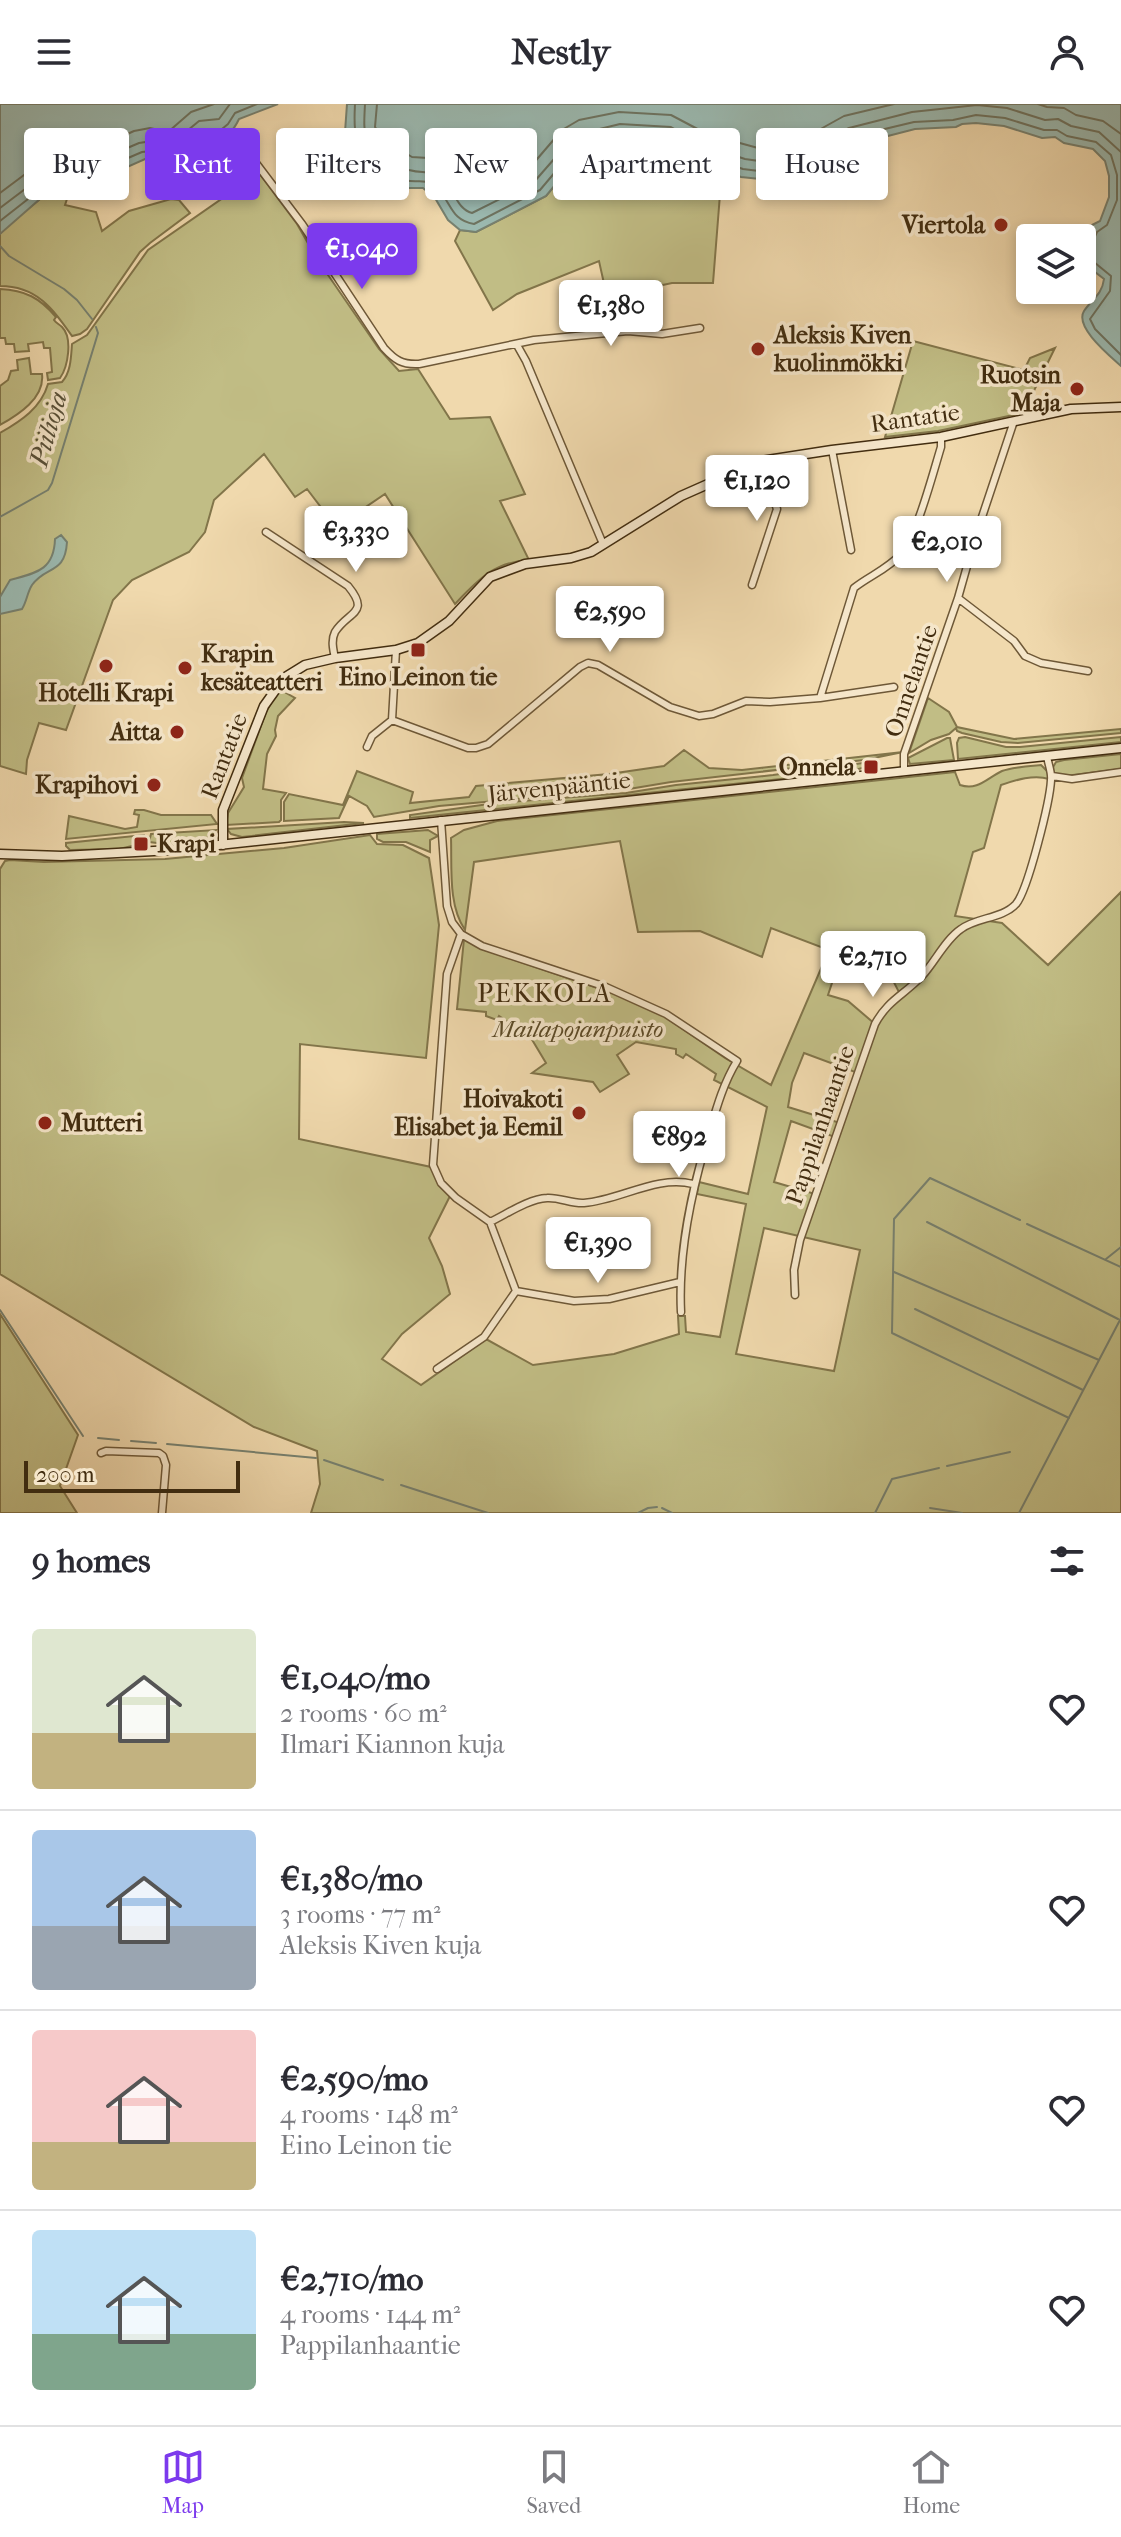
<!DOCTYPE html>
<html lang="en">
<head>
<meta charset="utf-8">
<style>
  :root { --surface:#fff; --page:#f7f7f7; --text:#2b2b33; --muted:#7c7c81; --line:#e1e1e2; --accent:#7c3aed }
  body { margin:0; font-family:"IM FELL French Canon",serif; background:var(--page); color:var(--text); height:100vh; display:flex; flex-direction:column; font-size:30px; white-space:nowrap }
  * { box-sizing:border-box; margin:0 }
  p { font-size:26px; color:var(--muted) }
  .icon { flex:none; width:44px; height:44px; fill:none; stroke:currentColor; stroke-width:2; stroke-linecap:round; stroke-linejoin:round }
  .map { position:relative; height:1409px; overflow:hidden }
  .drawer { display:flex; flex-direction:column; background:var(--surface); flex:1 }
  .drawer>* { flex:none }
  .hud { position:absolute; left:24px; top:24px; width:1074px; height:72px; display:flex; gap:16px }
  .controls { position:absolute; left:1016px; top:120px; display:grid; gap:16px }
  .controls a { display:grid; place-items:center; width:80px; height:80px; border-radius:8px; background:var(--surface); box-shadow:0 4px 12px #0003; font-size:40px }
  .scale { position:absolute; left:24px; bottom:20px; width:216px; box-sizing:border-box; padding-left:8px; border:4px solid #422d10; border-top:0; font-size:22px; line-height:28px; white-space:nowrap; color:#422d10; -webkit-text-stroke:6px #f5e6ca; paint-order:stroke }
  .price { position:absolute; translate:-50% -68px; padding:0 18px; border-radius:8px; background:#fff; color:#222; font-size:26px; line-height:52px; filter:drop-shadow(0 2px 4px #0008) }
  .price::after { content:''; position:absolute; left:50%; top:48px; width:24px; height:18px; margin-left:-12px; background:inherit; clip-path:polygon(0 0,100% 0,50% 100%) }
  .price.selected { background:var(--accent); color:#fff }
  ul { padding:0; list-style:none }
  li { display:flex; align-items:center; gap:24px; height:200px; padding:0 32px }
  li+li { border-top:2px solid var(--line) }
  li span { display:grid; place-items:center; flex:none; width:224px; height:160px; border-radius:8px; color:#555 }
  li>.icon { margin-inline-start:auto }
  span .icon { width:96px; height:96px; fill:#fffc; stroke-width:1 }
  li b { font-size:34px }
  h2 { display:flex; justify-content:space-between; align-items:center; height:96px; padding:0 32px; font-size:34px }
  .pill { padding:0 28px; border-radius:8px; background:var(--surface); box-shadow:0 4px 12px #0003; font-size:28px; line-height:72px }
  .pill.selected { background:var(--accent); color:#fff }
  header { display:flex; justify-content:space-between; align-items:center; height:104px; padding:0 32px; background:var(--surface); font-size:36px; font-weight:700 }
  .menu { display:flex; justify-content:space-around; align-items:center; height:112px; border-top:2px solid var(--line); background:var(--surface); font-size:22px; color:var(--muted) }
  .menu a { display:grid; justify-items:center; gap:4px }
  .menu .selected { color:var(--accent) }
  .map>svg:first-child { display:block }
  .green { fill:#c1bd85; stroke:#82754a; stroke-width:2; fill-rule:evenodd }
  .water { fill:#9bb9b0; stroke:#778170; stroke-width:2 }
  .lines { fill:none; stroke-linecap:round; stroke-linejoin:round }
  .shore { stroke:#6e7360; stroke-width:2 }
  .stream { stroke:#778170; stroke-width:2 }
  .street-casing { stroke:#6e5837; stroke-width:9 }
  .secondary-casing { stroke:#422d10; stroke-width:11 }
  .street { stroke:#f5e6ca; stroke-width:6 }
  .secondary { stroke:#f5e6ca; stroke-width:8 }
  .poi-dot { fill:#8f2418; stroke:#f5e6ca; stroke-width:3 }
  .labels { text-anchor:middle; stroke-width:7; stroke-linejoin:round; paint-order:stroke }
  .poi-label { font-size:24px; font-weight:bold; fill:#422d10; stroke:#f5e6ca; text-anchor:end }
  .street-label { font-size:24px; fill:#422d10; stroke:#f5e6ca }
  .park-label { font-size:24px; font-style:italic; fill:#5b4a27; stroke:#f5e6ca }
  .water-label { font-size:26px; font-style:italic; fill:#585038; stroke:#f5e6ca }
  .neighbourhood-label { font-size:26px; letter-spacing:2px; fill:#422d10; stroke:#f5e6ca }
</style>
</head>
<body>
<header><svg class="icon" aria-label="menu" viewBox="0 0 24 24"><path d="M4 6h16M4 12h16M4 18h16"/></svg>Nestly<svg class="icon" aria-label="person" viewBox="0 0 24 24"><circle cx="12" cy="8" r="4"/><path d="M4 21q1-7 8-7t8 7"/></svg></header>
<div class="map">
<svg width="1121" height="1409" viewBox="0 0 1121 1409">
  <rect width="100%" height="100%" fill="#f0d9ad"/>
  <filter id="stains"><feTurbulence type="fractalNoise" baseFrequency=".0025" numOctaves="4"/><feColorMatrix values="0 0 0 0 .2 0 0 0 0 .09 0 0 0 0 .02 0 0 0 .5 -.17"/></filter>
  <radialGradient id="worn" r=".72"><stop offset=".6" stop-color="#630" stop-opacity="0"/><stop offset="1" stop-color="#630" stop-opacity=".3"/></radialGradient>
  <path class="green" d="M 621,38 L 666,40 L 695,57 L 722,65 L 713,179 L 672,179 L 607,193 L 599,157 L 517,190 L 493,206 L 455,137 L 460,126 L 476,128 L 546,92 L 584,46 Z
    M 259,69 L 297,120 L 317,155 L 379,245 L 399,267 L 418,265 L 450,315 L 490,313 L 525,390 L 500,397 L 529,456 C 494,458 478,476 455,500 L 385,390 L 351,413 L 333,419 L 307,385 L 295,393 L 264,350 L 214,396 L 205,428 L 189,448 L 132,476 L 113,496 L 66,626 L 39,619 L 27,656 L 26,670 L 0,662 L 0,329 C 21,317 41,304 48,280 L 62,278 C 71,268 71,253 72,240 L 87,231 L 148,146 Z
    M 70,86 L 65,101 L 96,108 L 102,127 L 129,107 L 171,95 L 179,96 L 190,109 L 150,139 L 140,148 L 87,225 L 80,230 L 72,232 C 53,205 37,182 0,182 L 0,130 L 3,125 L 40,95 Z
    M 0,185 C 25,186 40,194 56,213 L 54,216 C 56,219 59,220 62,223 C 73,234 68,263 60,274 L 48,276 L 47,269 L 52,268 L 50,244 L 44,244 L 43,238 L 28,240 L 29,247 L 15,248 L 14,240 L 6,240 L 5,234 L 0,234 Z
    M 913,237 L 1024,266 L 1030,254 L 1055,244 L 1023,309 L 938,327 L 885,333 Z
    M 29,254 L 31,270 L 42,270 C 45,294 18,311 0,321 L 0,282 L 8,276 L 11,267 L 18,266 L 17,256 Z
    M 279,585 L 295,594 L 278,612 L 275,626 L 276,632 L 267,650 L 263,685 L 286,689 L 281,696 L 281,716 L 279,718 L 226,721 L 228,709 L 244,683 L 242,674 L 266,608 Z
    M 928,594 L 949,608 L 957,623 L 1014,635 L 1121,625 L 1121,629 L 1018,639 L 1001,638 L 962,629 L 957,627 L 956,624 L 949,630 L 931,636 L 909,649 Z
    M 965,633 L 1006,643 L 1020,643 L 1121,633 L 1121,638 L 958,655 L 957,639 L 959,634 Z
    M 947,634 L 950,634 L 954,656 L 910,660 L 908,654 Z
    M 684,646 L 709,664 L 742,666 L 903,648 L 864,656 L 671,678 L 629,685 L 439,702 L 374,713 L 367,702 L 349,692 L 339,714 L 284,717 L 284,698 L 289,690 L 343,701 L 357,667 L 413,688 L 410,699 L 469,693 L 476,682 L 609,670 L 664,662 Z
    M 1121,650 L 1121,665 L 1065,672 L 1055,670 L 1052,665 L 1056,658 L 1064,656 Z
    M 863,659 L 869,659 L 870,662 L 847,668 L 410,714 L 410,711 L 496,699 L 626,689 L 676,681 L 773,671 Z
    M 1041,661 L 1048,668 L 1049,675 C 1034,670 1016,676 1001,681 L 984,744 L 973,748 L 955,812 L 1002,819 L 1048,861 L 1121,788 L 1121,1409 L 311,1409 L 320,1380 L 317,1347 L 254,1323 L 0,1170 L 0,765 L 5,757 L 10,756 L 44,758 L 165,755 L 284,744 L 370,731 L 377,740 L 403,741 L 429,754 L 439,821 L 426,954 L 300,940 L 299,1035 L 431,1063 L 450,1092 L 429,1134 L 442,1162 L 450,1190 L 402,1230 L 382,1255 L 421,1281 L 486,1235 L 533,1261 L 614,1250 L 679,1230 L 678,1212 L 685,1212 L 686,1228 L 720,1233 L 746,1100 L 697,1090 L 699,1078 L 748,1090 L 767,1003 L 714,976 L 716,970 L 686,950 L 683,954 L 676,950 L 676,945 L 636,938 L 617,951 L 629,970 L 600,988 L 593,978 L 532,969 L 546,959 L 528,929 L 517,922 L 512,927 L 505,923 L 508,918 L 499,912 L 497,916 L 486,912 L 486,908 L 457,905 L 464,835 L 482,845 L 621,892 L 664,912 L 725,954 L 771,981 L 829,846 L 771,824 L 762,853 L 700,827 L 638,828 L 620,737 L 474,758 L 465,826 C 448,801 452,764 451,734 L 464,726 L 497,717 L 955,668 L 960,681 C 978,687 987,674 1002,667 C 1012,663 1030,662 1041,661 ZM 843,846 L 883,857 L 900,890 L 875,920 L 848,897 L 828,891 ZM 804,949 L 858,969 L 840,1019 L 788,1003 L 792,979 ZM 791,1017 L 835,1033 L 815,1090 L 774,1078 ZM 764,1124 L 860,1146 L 834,1267 L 736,1250 Z
    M 135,706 L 144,706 L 161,711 L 211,711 L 217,720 L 66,735 L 69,712 L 125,725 L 137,723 L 139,711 L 134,710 Z
    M 344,718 L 364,719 L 242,733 L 231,730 L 227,725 Z
    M 216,726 C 205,743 167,741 149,738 L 151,730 Z
    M 428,726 L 438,732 L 430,736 L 430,748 L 406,738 L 383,738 L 377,735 L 377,730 Z
    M 144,731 L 145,739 L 119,745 L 70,746 L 66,742 L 66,739 Z
    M 0,1210 L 78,1331 L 60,1382 L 77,1409 L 0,1409 Z"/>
  <path class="water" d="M 0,0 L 278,0 L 239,15 C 233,28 223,38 208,33 L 191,48 L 162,65 L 158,57 L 145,55 L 89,80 L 40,95 L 0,130 Z
    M 347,0 L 1121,0 L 1121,262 C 1110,252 1074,223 1084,207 C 1092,195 1102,191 1104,175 L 1082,158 L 1082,144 L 1090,122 L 1100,117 L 1109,93 L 1109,72 L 1105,57 L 1093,45 L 1064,39 L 1055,33 L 1042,34 L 1004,22 L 976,19 L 962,20 L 956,23 L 915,25 L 853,41 L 819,60 L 760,75 L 741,73 L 695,57 L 666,40 L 621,38 L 584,46 L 546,92 L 476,128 L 460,126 L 448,116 L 435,94 L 423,84 L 401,84 L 386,71 L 366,60 L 349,39 L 345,28 Z
    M 61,431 L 67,438 C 65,471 46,461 32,481 C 27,489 27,497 22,505 L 0,510 L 0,493 L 10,476 C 35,469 54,467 55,435 Z"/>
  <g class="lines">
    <path class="shore" d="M 355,0 C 354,22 352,42 374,55 C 379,59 385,61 390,64 C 395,67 400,74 405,76 C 418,80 422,73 435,83 C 452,96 449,116 474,120 L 540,86 L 578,41 L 583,38 L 620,30 L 667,32 L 698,50 L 743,65 L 759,67 L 816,53 L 851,33 L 914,18 L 953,16 L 976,11 L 1005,14 L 1044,26 L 1057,26 L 1067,32 L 1096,38 L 1111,51 L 1117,71 L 1117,96 L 1107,121 L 1097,128 L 1091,141 L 1082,144
      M 365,0 C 363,36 363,36 394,55 C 399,58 404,64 409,66 C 427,71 425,63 444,78 C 455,87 457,105 472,109 L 534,78 L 575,31 L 620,20 L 671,23 L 702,41 L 745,55 L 759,57 L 812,43 L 849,24 L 912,8 L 977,1 L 1007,4 L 1045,16 L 1058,15 L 1071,22 L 1099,28 L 1121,48
      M 377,0 L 375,23 L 384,36 L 412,53 L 428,54 L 440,60 L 457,73 L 473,95 L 526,68 L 562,26 L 579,16 L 619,8 L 671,11 L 707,30 L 758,44 L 808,32 L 844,12 L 894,0
      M 1038,0 L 1047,3 L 1064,4 L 1076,11 L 1103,17 L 1121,30
      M 0,89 L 28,68 L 79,52 L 134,27 L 150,24 L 168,28 L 191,8 L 214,0
      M 0,104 L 33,79 L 83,63 L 139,39 L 152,37 L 170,41 L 199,17 L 219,15 L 230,0
      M 0,117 L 37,88 L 86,72 L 142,48 L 152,47 L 169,53 L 186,43 L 203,26 L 222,25 L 228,20 L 235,9 L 257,0
      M 1082,152 L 1089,154 L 1111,172 L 1110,187 L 1090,215 L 1095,225 L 1121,251"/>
    <path class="stream" d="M 0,142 L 9,152 L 64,185 L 77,196 L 92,215
      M 0,413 L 48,386 L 52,379 L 95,239 L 98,229 L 96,223
      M 1020,1116 L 930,1074 L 894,1115 L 892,1229 L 1069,1314
      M 927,1118 L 1118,1215
      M 1027,1120 L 1121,1163
      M 1106,1155 L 1121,1143
      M 894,1168 L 1099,1256
      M 915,1205 L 1083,1286
      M 0,1206 L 83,1332
      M 98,1334 L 119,1336
      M 131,1337 L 156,1339
      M 167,1340 L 316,1354
      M 324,1356 L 383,1376
      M 947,1362 L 1010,1348
      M 401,1381 L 488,1409
      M 662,1404 L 672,1409
      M 930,1404 L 962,1409
      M 638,1409 L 648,1404 L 657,1403
      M 875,1409 L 892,1375 L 939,1364
      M 1019,1409 L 1121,1214"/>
    <defs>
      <path id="street" d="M 246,46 L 302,120 L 384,244 C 395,256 402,261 419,260 L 534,236 L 628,227 L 662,230 L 700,224
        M 517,241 L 526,257 L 603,440
        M 832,346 L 851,446
        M 266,428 L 348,482 C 371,510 348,507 335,528 C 331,536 333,545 335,554
        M 752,481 L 777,405 L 760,357
        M 958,494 L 1014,537 L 1025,552 L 1041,559 L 1088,567
        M 396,546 L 392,616 L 468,644 L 476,644 L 488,640 L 580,563 L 588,559 L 598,561 L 670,603 L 699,612 L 713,610 L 746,597 L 770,598 L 820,594 L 894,583
        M 820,594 L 854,484 C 869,472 888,465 901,450 C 917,431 933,369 941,343 L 941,333
        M 367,643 L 372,632 L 392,616
        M 904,667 L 904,650 L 958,494 L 975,434 L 1014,317
        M 1052,672 L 1072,675 L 1121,668
        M 441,716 L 447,802 L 452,818 L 461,830 L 482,842 L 606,883 L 666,910 L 737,957 C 724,978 717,1002 710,1026 C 692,1084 678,1146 681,1208
        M 461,830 L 447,870 L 433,1061 L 441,1079 L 456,1094 L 490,1118 L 516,1187
        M 490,1118 C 507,1110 528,1095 547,1094 C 559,1093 572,1100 584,1099 C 621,1096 656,1071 693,1080
        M 516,1187 L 574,1197 L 609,1195 L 680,1178
        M 795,1191 L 794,1166 L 800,1136 L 875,920 C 888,896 904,891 922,872 C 935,858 945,836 961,825 C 977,813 1002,815 1016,800 C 1028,786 1050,697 1051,676 C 1052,668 1048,660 1047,652
        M 437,1265 L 484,1233 L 516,1187
        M 101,1349 L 106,1347 L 159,1349 L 163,1352 L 166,1361 L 162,1409"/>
      <path id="secondary" d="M 223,741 L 223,706 L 264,602 L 284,574 L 305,561 L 335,554 L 396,546 L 418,539 L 449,517 L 490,473 L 525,460 L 571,454 L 591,448 L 681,392 L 760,357 L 832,346 L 941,333 L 1071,305 L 1121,303
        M 0,750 L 62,752 L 172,746 L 1121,644"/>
    </defs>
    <use href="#street" class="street-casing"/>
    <use href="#secondary" class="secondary-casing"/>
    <use href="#street" class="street"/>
    <use href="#secondary" class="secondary"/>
  </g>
  <g class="poi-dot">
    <circle cx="1001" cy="121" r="8"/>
    <circle cx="758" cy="245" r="8"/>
    <circle cx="1077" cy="285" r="8"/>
    <rect x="410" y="538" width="16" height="16" rx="4"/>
    <circle cx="106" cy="562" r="8"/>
    <circle cx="185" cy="564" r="8"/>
    <circle cx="177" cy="628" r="8"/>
    <rect x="863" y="655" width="16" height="16" rx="4"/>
    <circle cx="154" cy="681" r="8"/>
    <rect x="133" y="732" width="16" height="16" rx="4"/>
    <circle cx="579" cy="1009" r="8"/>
    <circle cx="45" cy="1019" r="8"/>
  </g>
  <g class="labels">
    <g class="poi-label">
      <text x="985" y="129">Viertola</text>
      <text x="774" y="239" text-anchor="start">Aleksis Kiven<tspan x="774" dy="28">kuolinmökki</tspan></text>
      <text x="1061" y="279">Ruotsin<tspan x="1061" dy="28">Maja</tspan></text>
      <text x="201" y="558" text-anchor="start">Krapin<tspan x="201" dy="28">kesäteatteri</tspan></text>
      <text x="418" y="581" text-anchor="middle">Eino Leinon tie</text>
      <text x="106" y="597" text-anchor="middle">Hotelli Krapi</text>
      <text x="161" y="636">Aitta</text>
      <text x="855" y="671">Onnela</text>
      <text x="138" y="689">Krapihovi</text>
      <text x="157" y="748" text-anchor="start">Krapi</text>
      <text x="563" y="1003">Hoivakoti<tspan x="563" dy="28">Elisabet ja Eemil</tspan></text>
      <text x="61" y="1027" text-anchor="start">Mutteri</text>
    </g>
    <g class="street-label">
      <text transform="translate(915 314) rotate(-8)" y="8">Rantatie</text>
      <text transform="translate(911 577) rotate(-71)" y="8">Onnelantie</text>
      <text transform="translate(224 652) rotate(-69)" y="8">Rantatie</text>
      <text transform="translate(559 683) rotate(-6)" y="8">Järvenpääntie</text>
      <text transform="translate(820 1021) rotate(-71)" y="8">Pappilanhaantie</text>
    </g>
    <g class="park-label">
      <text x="578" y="933">Mailapojanpuisto</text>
    </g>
    <g class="water-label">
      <text transform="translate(48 325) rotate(-74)" y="9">Piilioja</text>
    </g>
    <g class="neighbourhood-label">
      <text x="545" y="898">PEKKOLA</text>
    </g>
  </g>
  <rect width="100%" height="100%" filter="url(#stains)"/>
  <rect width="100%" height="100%" fill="url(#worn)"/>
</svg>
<div class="controls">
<a><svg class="icon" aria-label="layers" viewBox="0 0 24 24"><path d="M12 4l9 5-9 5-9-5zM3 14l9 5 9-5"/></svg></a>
</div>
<div class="scale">200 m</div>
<b class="price selected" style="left:362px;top:187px">€1,040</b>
<b class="price" style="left:611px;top:244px">€1,380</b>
<b class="price" style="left:757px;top:419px">€1,120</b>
<b class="price" style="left:356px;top:470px">€3,330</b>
<b class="price" style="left:947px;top:480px">€2,010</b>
<b class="price" style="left:610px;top:550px">€2,590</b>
<b class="price" style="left:873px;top:895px">€2,710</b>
<b class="price" style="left:679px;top:1075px">€892</b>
<b class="price" style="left:598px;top:1181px">€1,390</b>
<div class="hud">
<a class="pill">Buy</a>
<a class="pill selected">Rent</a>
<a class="pill">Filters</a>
<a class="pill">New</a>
<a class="pill">Apartment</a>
<a class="pill">House</a>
</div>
</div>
<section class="drawer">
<h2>9 homes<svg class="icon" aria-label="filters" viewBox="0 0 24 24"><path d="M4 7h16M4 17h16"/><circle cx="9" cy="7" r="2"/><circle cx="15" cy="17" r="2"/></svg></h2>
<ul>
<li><span style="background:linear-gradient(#dfe7d0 65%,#c2b280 0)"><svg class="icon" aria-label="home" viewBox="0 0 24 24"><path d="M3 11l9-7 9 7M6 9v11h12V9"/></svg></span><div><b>€1,040/mo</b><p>2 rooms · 60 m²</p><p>Ilmari Kiannon kuja</p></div><svg class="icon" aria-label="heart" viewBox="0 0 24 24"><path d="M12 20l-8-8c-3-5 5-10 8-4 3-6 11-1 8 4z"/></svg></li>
<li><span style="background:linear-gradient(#a9c7e8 60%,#9aa5b1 0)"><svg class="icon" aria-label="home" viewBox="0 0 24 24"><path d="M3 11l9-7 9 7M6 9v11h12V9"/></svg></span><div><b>€1,380/mo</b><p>3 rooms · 77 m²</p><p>Aleksis Kiven kuja</p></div><svg class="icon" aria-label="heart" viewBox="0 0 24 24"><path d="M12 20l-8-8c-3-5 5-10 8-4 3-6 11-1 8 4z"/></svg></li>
<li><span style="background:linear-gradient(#f6c9c9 70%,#c2b280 0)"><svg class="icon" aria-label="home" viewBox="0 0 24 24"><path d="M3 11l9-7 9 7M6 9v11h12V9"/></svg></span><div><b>€2,590/mo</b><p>4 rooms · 148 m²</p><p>Eino Leinon tie</p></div><svg class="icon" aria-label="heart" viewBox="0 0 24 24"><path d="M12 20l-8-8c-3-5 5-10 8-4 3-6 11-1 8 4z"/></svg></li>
<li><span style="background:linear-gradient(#bfe0f5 65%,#7fa58c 0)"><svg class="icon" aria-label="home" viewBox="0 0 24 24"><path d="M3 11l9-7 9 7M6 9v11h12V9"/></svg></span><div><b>€2,710/mo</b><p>4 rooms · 144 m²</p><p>Pappilanhaantie</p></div><svg class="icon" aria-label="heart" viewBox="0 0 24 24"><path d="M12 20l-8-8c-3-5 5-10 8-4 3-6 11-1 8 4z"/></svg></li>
</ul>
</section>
<nav class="menu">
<a class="selected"><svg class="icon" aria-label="map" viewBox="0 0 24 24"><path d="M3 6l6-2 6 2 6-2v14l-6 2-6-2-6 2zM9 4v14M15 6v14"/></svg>Map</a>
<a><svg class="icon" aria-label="saved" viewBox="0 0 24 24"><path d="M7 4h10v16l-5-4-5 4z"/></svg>Saved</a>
<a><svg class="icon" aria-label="home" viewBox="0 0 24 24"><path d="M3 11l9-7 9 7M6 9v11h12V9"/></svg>Home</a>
</nav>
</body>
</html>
